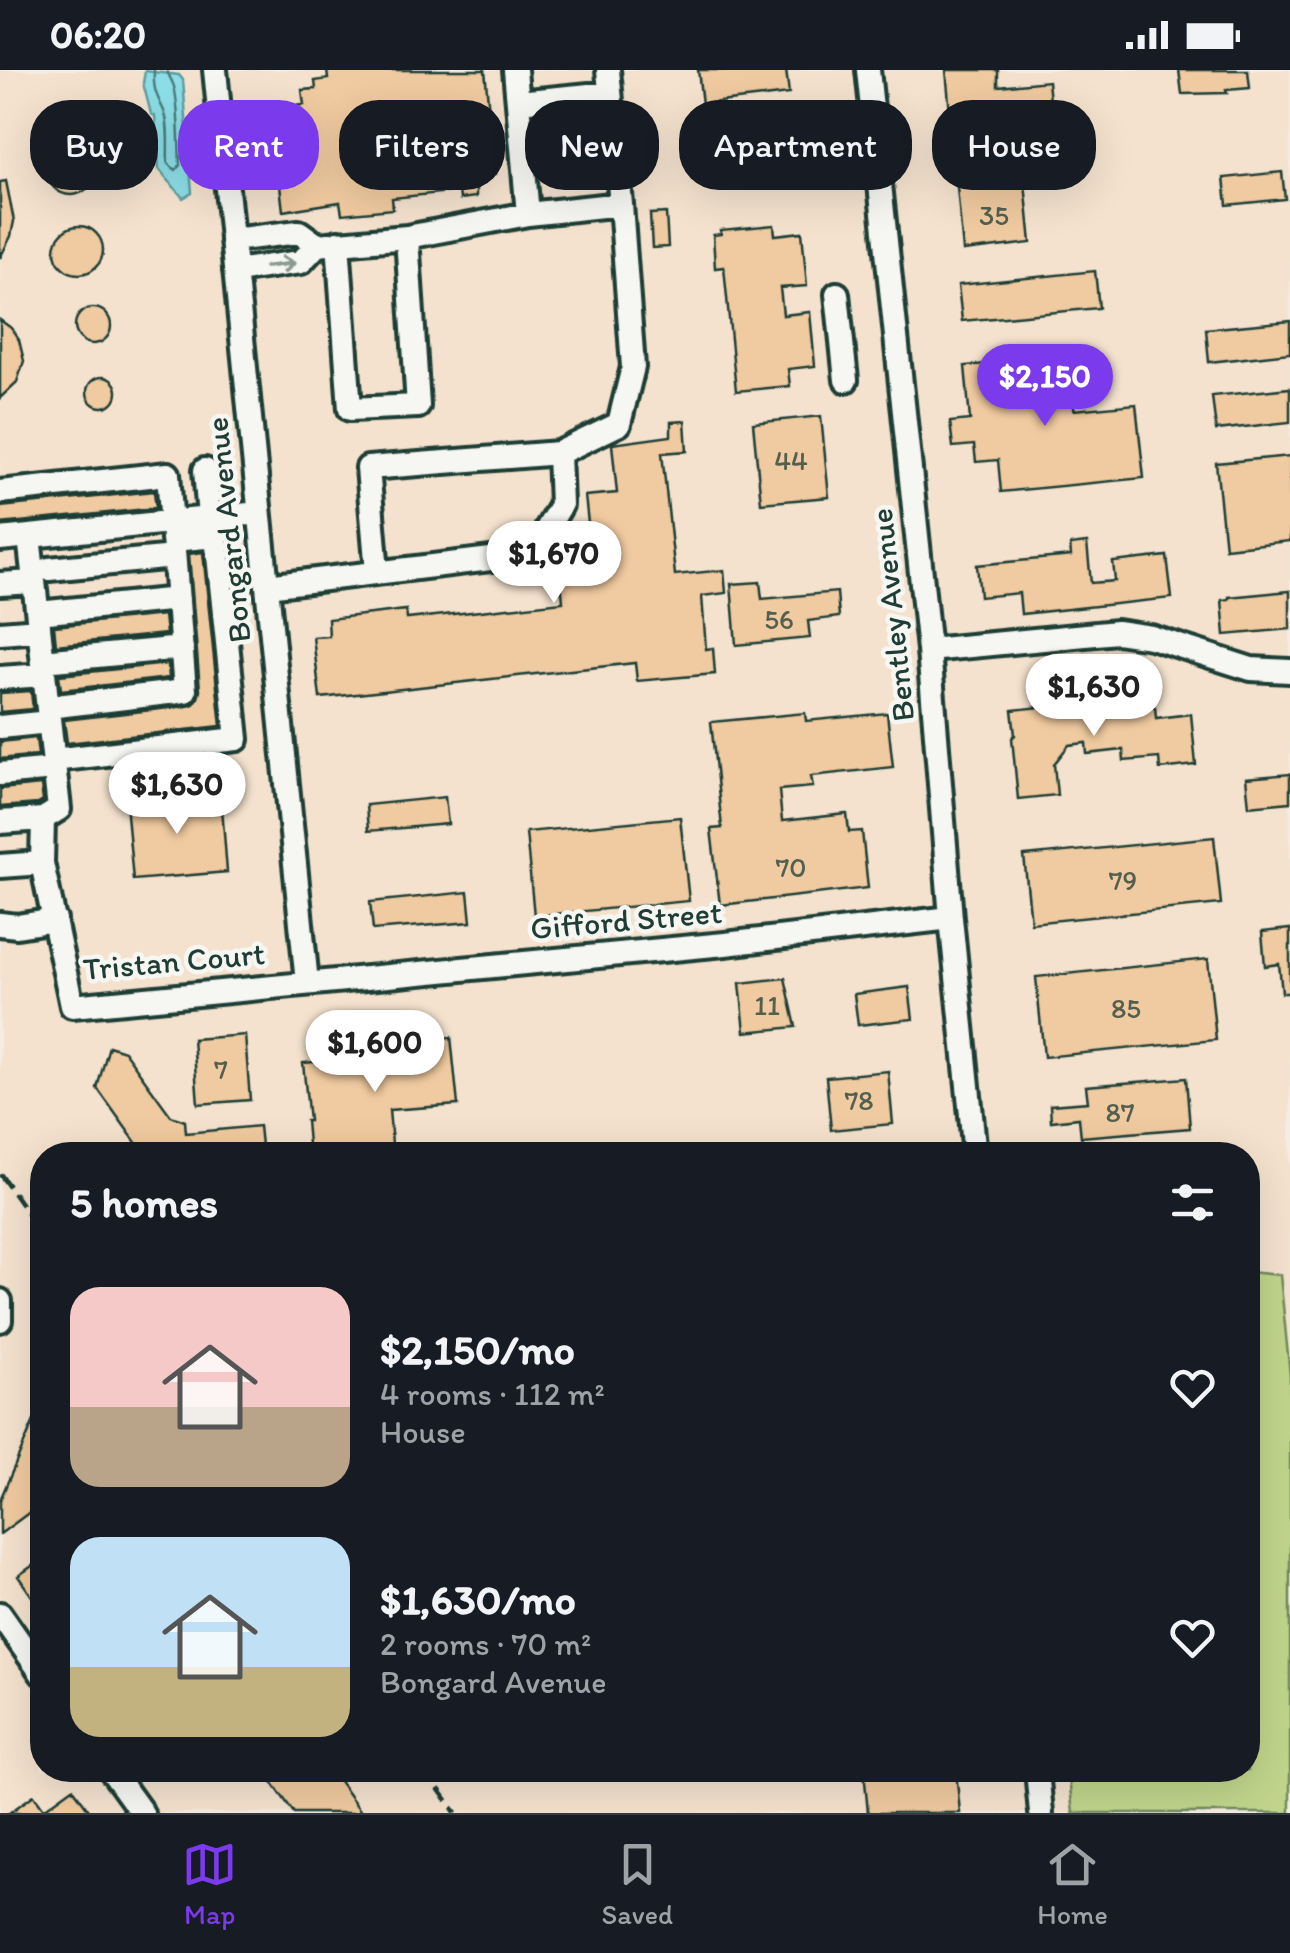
<!DOCTYPE html>
<html lang="en">
<head>
<meta charset="utf-8">
<style>
  :root { --surface:#171b24; --page:#20242c; --text:#f1f3f6; --muted:#9ea1a6; --line:#363941; --accent:#7c3aed }
  body { margin:0; font-family:Itim,sans-serif; background:var(--page); color:var(--text); height:100vh; display:flex; flex-direction:column; font-size:38px; white-space:nowrap }
  * { box-sizing:border-box; margin:0 }
  p { font-size:32px; color:var(--muted) }
  .icon { flex:none; width:55px; height:55px; fill:none; stroke:currentColor; stroke-width:2; stroke-linecap:round; stroke-linejoin:round }
  .map { position:relative; flex:1; overflow:hidden }
  .side { position:absolute; left:30px; top:1072px; width:1230px; height:640px; display:flex; flex-direction:column; background:var(--surface); border-radius:40px; box-shadow:0 10px 40px #0002 }
  .side>* { flex:none }
  .banner { position:absolute; left:30px; top:30px; width:1230px; height:90px; display:flex; gap:20px }
  .price { position:absolute; translate:-50% -85px; padding:0 22px; border-radius:35px; background:#fff; color:#222; font-size:32px; line-height:65px; filter:drop-shadow(0 2px 5px #0008) }
  .price::after { content:''; position:absolute; left:50%; top:60px; width:30px; height:22px; margin-left:-15px; background:inherit; clip-path:polygon(0 0,100% 0,50% 100%) }
  .price.on { background:var(--accent); color:#fff }
  ul { padding:0; list-style:none }
  li { display:flex; align-items:center; gap:30px; height:250px; padding:0 40px }
  li span { display:grid; place-items:center; flex:none; width:280px; height:200px; border-radius:30px; color:#555 }
  li>.icon { margin-inline-start:auto }
  span .icon { width:120px; height:120px; fill:#fffc; stroke-width:1 }
  li b { font-size:42px }
  h2 { display:flex; justify-content:space-between; align-items:center; height:120px; padding:0 40px; font-size:42px }
  .pill { padding:0 35px; border-radius:40px; background:var(--surface); box-shadow:0 10px 40px #0002; font-size:35px; line-height:90px }
  .pill.on { background:var(--accent); color:#fff }
  .status { display:flex; justify-content:space-between; align-items:center; height:70px; padding:0 50px; background:var(--surface); direction:ltr }
  .status svg { height:28px; fill:currentColor }
  .dock { display:flex; justify-content:space-around; align-items:center; height:140px; border-top:2px solid var(--line); background:var(--surface); font-size:28px; color:var(--muted) }
  .dock a { display:grid; justify-items:center; gap:5px }
  .dock .on { color:var(--accent) }
  .map>svg:first-child { display:block }
  .built { fill:#f4e2ce; fill-rule:evenodd }
  .green { fill:#c0d58b; stroke:#708960; stroke-width:2.5 }
  .water { fill:#8cdde6; stroke:#609d9f; stroke-width:2.5 }
  .lines { fill:none; stroke-linecap:round; stroke-linejoin:round }
  .shore { stroke:#4b7d7b; stroke-width:2.5 }
  .building { fill:#f0caa0; stroke:#1f3d34; stroke-width:2.5 }
  .minor-casing { stroke:#1f3d34; stroke-width:30 }
  .minor { stroke:#f6f6f2; stroke-width:22 }
  .rail { stroke:#1f3d34; stroke-width:5; stroke-dasharray:15 8; stroke-linecap:butt }
  .oneway { stroke:#8a9a93 }
  .labels { text-anchor:middle; stroke-width:9; stroke-linejoin:round; paint-order:stroke }
  .number-label { font-size:28px; fill:#53604f }
  .street-label { font-size:32px; fill:#1f3d34; stroke:#f6f6f2 }
</style>
</head>
<body>
<div class="status"><b>06:20</b><svg viewBox="0 0 49 12"><path d="M0 12V9h3v3zM5 12V6h3v6zM10 12V3h3v9zM15 12V0h3v12zM26 1h20v11H26zM47 4h2v5h-2z"/></svg></div>
<div class="map">
<svg width="1290" height="1743" viewBox="0 0 1290 1743">
  <rect width="100%" height="100%" fill="#f5ede2"/>
  <filter id="ink" filterUnits="userSpaceOnUse"><feTurbulence type="fractalNoise" baseFrequency=".01" numOctaves="2"/><feDisplacementMap in="SourceGraphic" scale="20" xChannelSelector="R" yChannelSelector="G"/><feConvolveMatrix kernelMatrix="1 2 1 2 8 2 1 2 1" color-interpolation-filters="sRGB"/></filter>
  <g filter="url(#ink)">
    <path class="built" d="M 0,0 L 1290,0 L 1290,1743 L 0,1743 ZM 42,1085 L 1248,1085 L 1248,1700 L 42,1700 Z"/>
    <path class="green" d="M 1248,1202 L 1280,1205 L 1290,1306 L 1290,1743 L 1073,1743 L 1068,1700 L 1248,1700 Z"/>
    <path class="water" d="M 145,1 L 179,5 L 183,10 L 192,123 L 183,128 L 159,99 L 155,46 L 151,44 L 143,13 Z"/>
    <g class="lines">
      <path class="shore" d="M 154,0 C 153,20 156,24 164,41 C 170,56 167,78 168,94 L 176,100 L 180,95 C 179,79 179,26 173,14 C 171,9 168,5 167,0"/>
    </g>
    <path class="building" d="M 327,0 L 485,0 L 495,104 L 476,106 L 476,127 L 460,129 L 459,121 L 392,128 L 393,139 L 342,144 L 340,132 L 283,141 L 277,90 L 285,89 L 285,80 L 295,78 L 291,36 L 304,35 L 302,20 L 316,19 L 315,11 L 328,9 Z
      M 698,0 L 786,0 L 789,24 L 702,34 Z
      M 946,0 L 998,0 L 998,16 L 1048,11 L 1055,80 L 1022,83 L 1031,173 L 963,181 Z
      M 1179,0 L 1248,0 L 1250,18 L 1226,20 L 1227,23 L 1182,24 Z
      M 794,68 L 798,108 L 744,114 L 740,74 Z
      M47 101a24 24 0 1 1 48 0a24 24 0 1 1-48 0Z
      M 1282,102 L 1285,129 L 1227,135 L 1224,108 Z
      M 6,111 L 14,151 L 11,166 L 0,188 L 0,112 Z
      M 666,143 L 668,177 L 652,178 L 650,144 Z
      M 774,155 L 775,165 L 802,162 L 807,216 L 780,218 L 783,245 L 810,242 L 815,296 L 788,299 L 790,316 L 736,321 L 724,197 L 715,198 L 713,165 L 721,164 L 720,160 Z
      M55 180a24 24 0 1 1 48 0a24 24 0 1 1-48 0Z
      M 1095,201 L 1099,238 L 962,251 L 958,215 Z
      M75 256a18 18 0 1 1 36 0a18 18 0 1 1-36 0Z
      M 0,250 L 11,258 L 19,270 L 24,291 L 17,312 L 0,328 Z
      M 1290,251 L 1290,283 L 1209,292 L 1206,259 Z
      M 1048,288 L 1050,304 L 1070,302 L 1074,340 L 1136,334 L 1144,408 L 1001,422 L 998,390 L 976,392 L 974,375 L 953,377 L 950,352 L 970,350 L 965,296 Z
      M87 322a15 15 0 1 1 30 0a15 15 0 1 1-30 0Z
      M 1290,318 L 1290,352 L 1216,360 L 1212,326 Z
      M 821,346 L 829,427 L 761,433 L 753,353 Z
      M 685,351 L 687,381 L 662,383 L 675,505 L 724,500 L 726,523 L 702,526 L 706,579 L 713,578 L 715,604 L 637,611 L 635,593 L 320,628 L 313,567 L 329,566 L 328,549 L 406,540 L 407,549 L 563,532 L 558,479 L 561,466 L 589,462 L 585,426 L 617,423 L 612,374 L 671,366 L 671,352 Z
      M 1290,386 L 1290,471 L 1225,478 L 1216,393 Z
      M 154,421 L 156,438 L 0,454 L 0,437 Z
      M 1087,473 L 1091,513 L 1115,511 L 1113,492 L 1167,486 L 1172,528 L 1021,544 L 1019,523 L 980,527 L 977,495 L 1071,486 L 1070,475 Z
      M 203,482 L 221,656 L 67,673 L 64,650 L 187,636 L 194,634 L 198,628 L 200,620 L 189,484 Z
      M 760,512 L 762,529 L 837,522 L 839,547 L 808,551 L 810,568 L 736,575 L 731,514 Z
      M 1290,521 L 1290,559 L 1225,565 L 1222,530 L 1229,529 L 1229,527 Z
      M 164,545 L 166,564 L 56,575 L 54,556 Z
      M 168,594 L 169,608 L 61,620 L 59,605 Z
      M 31,621 L 33,639 L 0,642 L 0,623 Z
      M 1118,629 L 1120,640 L 1155,637 L 1156,648 L 1191,644 L 1196,695 L 1160,699 L 1159,688 L 1124,691 L 1123,680 L 1087,684 L 1086,673 L 1069,675 L 1054,694 L 1057,725 L 1018,729 L 1012,668 L 1015,665 L 1012,640 Z
      M 805,643 L 806,651 L 887,643 L 893,697 L 811,706 L 813,717 L 779,720 L 782,751 L 847,744 L 849,762 L 862,761 L 868,818 L 720,835 L 711,759 L 722,758 L 711,652 Z
      M 36,668 L 38,685 L 0,689 L 0,672 Z
      M 1290,704 L 1290,732 L 1249,736 L 1246,708 Z
      M 41,715 L 43,731 L 38,734 L 0,737 L 0,719 Z
      M 221,724 L 227,802 L 133,810 L 126,733 Z
      M 445,727 L 448,754 L 368,761 L 366,735 Z
      M 680,747 L 689,831 L 534,846 L 526,762 Z
      M 1214,767 L 1221,834 L 1031,853 L 1024,786 Z
      M 468,822 L 471,852 L 373,860 L 370,832 Z
      M 1290,859 L 1290,923 L 1282,923 L 1279,894 L 1265,896 L 1262,862 Z
      M 1208,889 L 1216,970 L 1044,987 L 1036,907 Z
      M 785,908 L 796,957 L 745,962 L 740,913 Z
      M 909,917 L 913,949 L 858,955 L 854,924 Z
      M 245,965 L 250,1030 L 198,1034 L 193,969 Z
      M 451,967 L 458,1035 L 389,1040 L 393,1085 L 309,1085 L 306,1051 L 309,1051 L 303,993 L 396,984 L 395,972 Z
      M 109,976 L 124,981 L 171,1046 L 185,1051 L 186,1063 L 259,1056 L 262,1085 L 145,1085 L 97,1018 Z
      M 888,1001 L 893,1054 L 831,1060 L 826,1007 Z
      M 1186,1008 L 1190,1058 L 1081,1067 L 1079,1048 L 1051,1051 L 1050,1035 L 1088,1032 L 1086,1016 Z
      M 42,1332 L 42,1433 L 0,1464 L 0,1430 Z
      M 42,1489 L 42,1541 L 18,1506 Z
      M 282,1700 L 331,1700 L 362,1743 L 294,1743 L 270,1709 Z
      M 864,1700 L 956,1700 L 960,1743 L 868,1743 Z
      M 73,1718 L 91,1743 L 9,1743 L 34,1725 L 44,1739 Z"/>
    <g class="lines">
      <defs>
        <path id="minor" d="M 215,0 L 307,913
          M 515,0 L 528,144
          M 608,0 L 621,134
          M 868,0 L 929,580 L 951,848 L 975,1085
          M 518,32 L 610,23
          M 232,170 L 299,162 L 317,175
          M 338,172 L 350,339 L 418,336 L 407,167
          M 235,201 L 301,192 L 317,175 L 407,167 L 528,144 L 621,134 L 633,297 L 619,354 L 559,383
          M 837,224 L 846,310
          M 205,400 L 209,447
          M 0,422 L 168,404 L 185,621 L 48,637
          M 29,466 L 59,739 L 43,749 L 42,793
          M 0,469 L 259,443
          M 49,499 L 174,487
          M 0,514 L 34,512
          M 267,516 L 541,483 L 548,457 L 561,435 L 559,383 L 368,398 L 377,502
          M 38,543 L 178,529
          M 0,563 L 39,560
          M 929,580 L 1117,562 L 1151,567 L 1251,599 L 1290,601
          M 43,591 L 182,578
          M 0,608 L 44,605
          M 0,657 L 49,652
          M 53,690 L 237,669 L 216,466 L 173,470
          M 0,704 L 54,699
          M 0,752 L 43,749
          M 0,796 L 42,793 L 72,936 L 725,874 L 951,848
          M 0,854 L 17,856 L 55,850
          M 0,1231 L 0,1250
          M 0,1544 L 42,1604
          M 111,1700 L 142,1743
          M 1037,1700 L 1041,1743"/>
      </defs>
      <use href="#minor" class="minor-casing"/>
      <use href="#minor" class="minor"/>
      <path class="rail" d="M 0,1104 L 42,1163
        M 425,1700 L 456,1743"/>
    </g>
    <defs><path id="oneway-shaft" d="M-6 0H5M1.5-3L5.5 0L1.5 3" fill="none" stroke-width="1.6" stroke-linecap="round" stroke-linejoin="round" transform="scale(2.5)"/></defs>
    <use class="oneway" href="#oneway-shaft" transform="translate(280 195) rotate(-7)"/>
  </g>
  <g class="labels">
    <g class="number-label">
      <text x="994" y="155">35</text>
      <text x="791" y="400">44</text>
      <text x="779" y="559">56</text>
      <text x="791" y="807">70</text>
      <text x="1123" y="820">79</text>
      <text x="767" y="945">11</text>
      <text x="1126" y="948">85</text>
      <text x="221" y="1009">7</text>
      <text x="859" y="1040">78</text>
      <text x="1120" y="1052">87</text>
    </g>
    <g class="street-label">
      <text transform="translate(228 460) rotate(-96)" y="11">Bongard Avenue</text>
      <text transform="translate(892 545) rotate(-96)" y="11">Bentley Avenue</text>
      <text transform="translate(626 850) rotate(-5)" y="11">Gifford Street</text>
      <text transform="translate(174 891) rotate(-5)" y="11">Tristan Court</text>
    </g>
  </g>
</svg>
<b class="price on" style="left:1045px;top:359px">$2,150</b>
<b class="price" style="left:554px;top:536px">$1,670</b>
<b class="price" style="left:1094px;top:669px">$1,630</b>
<b class="price" style="left:177px;top:767px">$1,630</b>
<b class="price" style="left:375px;top:1025px">$1,600</b>
<div class="banner">
<a class="pill">Buy</a>
<a class="pill on">Rent</a>
<a class="pill">Filters</a>
<a class="pill">New</a>
<a class="pill">Apartment</a>
<a class="pill">House</a>
</div>
<section class="side">
<h2>5 homes<svg class="icon" aria-label="filters" viewBox="0 0 24 24"><path d="M4 7h16M4 17h16"/><circle cx="9" cy="7" r="2"/><circle cx="15" cy="17" r="2"/></svg></h2>
<ul>
<li><span style="background:linear-gradient(#f6c9c9 60%,#b9a48a 0)"><svg class="icon" aria-label="home" viewBox="0 0 24 24"><path d="M3 11l9-7 9 7M6 9v11h12V9"/></svg></span><div><b>$2,150/mo</b><p>4 rooms · 112 m²</p><p>House</p></div><svg class="icon" aria-label="heart" viewBox="0 0 24 24"><path d="M12 20l-8-8c-3-5 5-10 8-4 3-6 11-1 8 4z"/></svg></li>
<li><span style="background:linear-gradient(#bfe0f5 65%,#c2b280 0)"><svg class="icon" aria-label="home" viewBox="0 0 24 24"><path d="M3 11l9-7 9 7M6 9v11h12V9"/></svg></span><div><b>$1,630/mo</b><p>2 rooms · 70 m²</p><p>Bongard Avenue</p></div><svg class="icon" aria-label="heart" viewBox="0 0 24 24"><path d="M12 20l-8-8c-3-5 5-10 8-4 3-6 11-1 8 4z"/></svg></li>
</ul>
</section>
</div>
<nav class="dock">
<a class="on"><svg class="icon" aria-label="map" viewBox="0 0 24 24"><path d="M3 6l6-2 6 2 6-2v14l-6 2-6-2-6 2zM9 4v14M15 6v14"/></svg>Map</a>
<a><svg class="icon" aria-label="saved" viewBox="0 0 24 24"><path d="M7 4h10v16l-5-4-5 4z"/></svg>Saved</a>
<a><svg class="icon" aria-label="home" viewBox="0 0 24 24"><path d="M3 11l9-7 9 7M6 9v11h12V9"/></svg>Home</a>
</nav>
</body>
</html>
